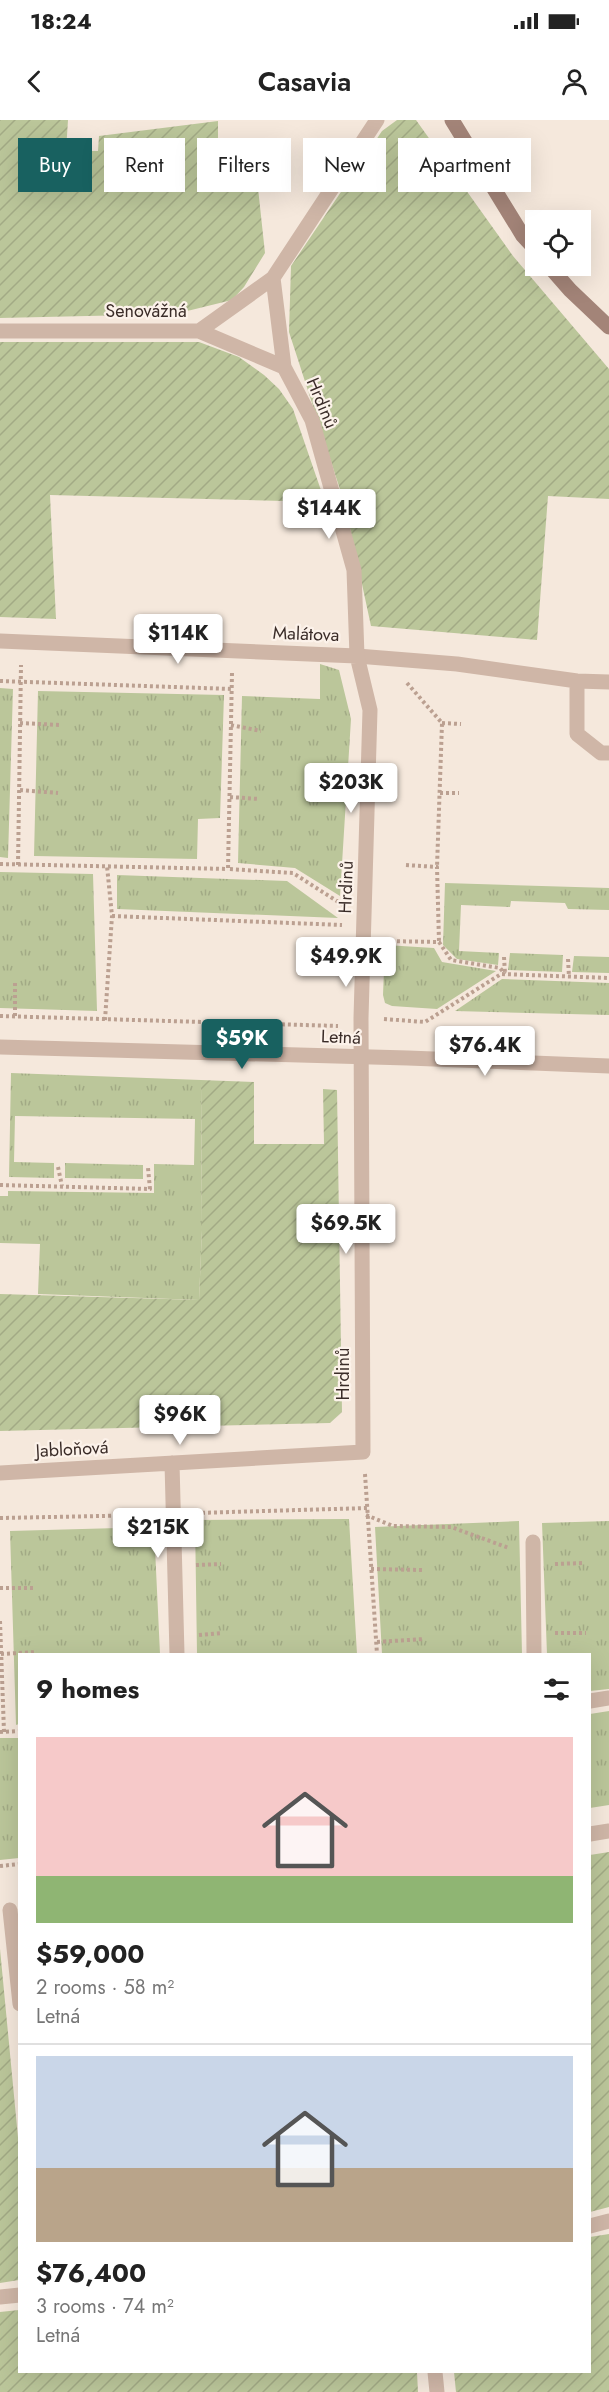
<!DOCTYPE html>
<html lang="en">
<head>
<meta charset="utf-8">
<style>
  :root { --surface:#fff; --page:#f6f6f6; --text:#222; --muted:#767676; --line:#e0e0e0; --accent:#186160 }
  body { margin:0; font-family:Jost,sans-serif; background:var(--page); color:var(--text); height:100vh; display:flex; flex-direction:column; font-size:22px; white-space:nowrap }
  * { box-sizing:border-box; margin:0 }
  p { font-size:20px; color:var(--muted) }
  .icon { flex:none; width:33px; height:33px; fill:none; stroke:currentColor; stroke-width:2; stroke-linecap:round; stroke-linejoin:round }
  .map { position:relative; flex:1; overflow:hidden }
  .details { position:absolute; left:18px; top:1533px; width:573px; height:720px; display:flex; flex-direction:column; background:var(--surface); border-radius:0px; box-shadow:0 6px 24px #0002 }
  .details>* { flex:none }
  .banner { position:absolute; left:18px; top:18px; width:573px; height:54px; display:flex; gap:12px }
  .controls { position:absolute; left:525px; top:90px; display:grid; gap:12px }
  .controls a { display:grid; place-items:center; width:66px; height:66px; border-radius:0px; background:var(--surface); box-shadow:0 6px 24px #0002; font-size:30px }
  .price { position:absolute; translate:-50% -51px; padding:0 14px; border-radius:6px; background:#fff; color:#222; font-size:20px; line-height:39px; filter:drop-shadow(0 2px 3px #0008) }
  .price::after { content:''; position:absolute; left:50%; top:36px; width:18px; height:14px; margin-left:-9px; background:inherit; clip-path:polygon(0 0,100% 0,50% 100%) }
  .price.on { background:var(--accent); color:#fff }
  ul { padding:0; list-style:none }
  li { display:grid; align-content:center; gap:12px; height:318px; padding:0 18px }
  li+li { border-top:2px solid var(--line) }
  li span { display:grid; place-items:center; height:186px; border-radius:0px; color:#555 }
  li>.icon { margin-inline-start:auto }
  span .icon { width:108px; height:108px; fill:#fffc; stroke-width:1 }
  li b { font-size:26px }
  h2 { display:flex; justify-content:space-between; align-items:center; height:72px; padding:0 18px; font-size:26px }
  .pill { padding:0 21px; border-radius:0px; background:var(--surface); box-shadow:0 6px 24px #0002; font-size:21px; line-height:54px }
  .pill.on { background:var(--accent); color:#fff }
  .status { display:flex; justify-content:space-between; align-items:center; height:42px; padding:0 30px; background:var(--surface); direction:ltr }
  .status svg { height:16px; fill:currentColor }
  header { display:flex; justify-content:space-between; align-items:center; height:78px; padding:0 18px; background:var(--surface); font-size:27px; font-weight:600 }
  .map>svg:first-child { display:block }
  .grass { fill:url(#grass-tufts) }
  .garden { fill:url(#garden-furrows) }
  .lines { fill:none; stroke-linecap:round; stroke-linejoin:round }
  .path { stroke:#bba091; stroke-width:4; stroke-dasharray:3 3; stroke-linecap:butt }
  .service { stroke:#cfb6a7; stroke-width:15 }
  .minor { stroke:#cfb6a7; stroke-width:15 }
  .tertiary { stroke:#cfb6a7; stroke-width:15 }
  .secondary { stroke:#a38478; stroke-width:15 }
  .labels { text-anchor:middle; stroke-width:4.5; stroke-linejoin:round; paint-order:stroke }
  .street-label { font-size:18px; fill:#3a2c28; stroke:#fcf2ea }
</style>
</head>
<body>
<div class="status"><b>18:24</b><svg viewBox="0 0 49 12"><path d="M0 12V9h3v3zM5 12V6h3v6zM10 12V3h3v9zM15 12V0h3v12zM26 1h20v11H26zM47 4h2v5h-2z"/></svg></div>
<header><svg class="icon" aria-label="back" viewBox="0 0 24 24"><path d="M15 5l-7 7 7 7"/></svg>Casavia<svg class="icon" aria-label="person" viewBox="0 0 24 24"><circle cx="12" cy="8" r="4"/><path d="M4 21q1-7 8-7t8 7"/></svg></header>
<div class="map">
<svg width="609" height="2272" viewBox="0 0 609 2272">
  <defs>
    <pattern id="grass-tufts" width="24" height="20" patternUnits="userSpaceOnUse" patternTransform="scale(1.5)"><rect width="24" height="20" fill="#bbc69a"/><path d="M3 7l-1-3M5 7V3M7 7l1-3M15 17l-1-3M17 17v-4M19 17l1-3" fill="none" stroke="#a2aa85"/></pattern>
    <pattern id="garden-furrows" width="10" height="10" patternUnits="userSpaceOnUse" patternTransform="scale(1.5)"><rect width="10" height="10" fill="#bbc69a"/><path d="M-1 1l2-2M0 10L10 0M9 11l2-2" fill="none" stroke="#a2aa85"/></pattern>
  </defs>
  <rect width="100%" height="100%" fill="#f5e8dc"/>
  <path class="grass" d="M 320,544 L 339,550 L 351,599 L 340,776 L 295,748 L 238,743 L 242,576 L 320,579 Z
    M 0,568 L 13,569 L 8,738 L 0,737 Z
    M 38,571 L 224,575 L 220,698 L 198,699 L 197,739 L 34,736 Z
    M 0,752 L 93,754 L 97,891 L 0,888 Z
    M 117,755 L 287,761 L 338,798 L 117,789 Z
    M 445,763 L 609,768 L 609,790 L 568,789 L 565,783 L 511,781 L 510,787 L 461,785 L 459,831 L 499,833 L 498,845 L 457,839 L 443,825 Z
    M 385,825 L 434,828 L 442,842 L 496,851 L 437,889 L 392,886 L 385,883 L 383,875 Z
    M 510,833 L 563,835 L 562,852 L 508,850 Z
    M 574,836 L 609,837 L 609,853 L 572,852 Z
    M 502,859 L 609,863 L 609,895 L 455,891 Z
    M 11,953 L 201,960 L 202,1110 L 199,1180 L 38,1174 L 40,1124 L 0,1123 L 0,1076 L 8,1076 L 8,1071 L 154,1073 L 154,1044 L 194,1045 L 195,999 L 15,996 L 14,1042 L 54,1043 L 54,1058 L 9,1057 Z
    M 65,1043 L 143,1045 L 143,1059 L 65,1058 Z
    M 349,1399 L 357,1534 L 197,1534 L 195,1400 Z
    M 519,1401 L 522,1534 L 382,1534 L 375,1407 Z
    M 609,1401 L 609,1569 L 590,1571 L 590,1534 L 547,1534 L 542,1403 Z
    M 154,1407 L 160,1534 L 20,1534 L 19,1604 L 16,1605 L 10,1411 Z
    M 609,1591 L 609,1685 L 590,1688 L 590,1594 Z
    M 0,1618 L 20,1618 L 19,1738 L 0,1740 Z"/>
  <path class="garden" d="M 0,0 L 68,0 L 66,31 L 98,31 L 99,16 L 218,1 L 218,31 L 254,31 L 265,133 L 244,167 L 232,180 L 175,194 L 0,198 Z
    M 397,0 L 416,0 L 513,136 L 609,249 L 609,379 L 548,376 L 537,520 L 371,506 L 345,385 L 289,212 L 291,146 L 382,11 Z
    M 0,222 L 199,222 L 239,237 L 264,255 L 279,269 L 293,289 L 325,382 L 50,375 L 56,499 L 0,497 Z
    M 201,960 L 254,962 L 254,1024 L 324,1024 L 323,969 L 337,970 L 342,1292 L 330,1303 L 0,1311 L 0,1174 L 199,1180 L 202,1110 Z
    M 609,1732 L 609,2087 L 590,2092 L 590,1735 Z
    M 0,1829 L 19,2028 L 19,2160 L 0,2163 Z
    M 609,2114 L 609,2272 L 456,2272 L 454,2252 L 590,2252 L 590,2117 Z
    M 19,2190 L 20,2252 L 417,2252 L 418,2272 L 0,2272 L 0,2192 Z"/>
  <g class="lines">
    <path class="path" d="M 232,553 L 228,749 L 293,753 L 343,785
      M 0,561 L 232,569
      M 407,563 L 442,603 L 437,747
      M 20,603 L 60,605
      M 442,603 L 461,604
      M 231,605 L 261,611
      M 20,670 L 58,673
      M 440,673 L 459,673
      M 230,677 L 259,679
      M 0,744 L 228,749
      M 18,745 L 21,545
      M 406,745 L 437,747 L 439,822
      M 112,796 L 342,805
      M 385,821 L 439,822 L 451,840 L 500,848 L 505,854
      M 504,837 L 505,854
      M 568,839 L 569,857
      M 15,863 L 15,897
      M 0,896 L 338,906
      M 384,899 L 425,902 L 501,854 L 609,858
      M 105,900 L 112,796 L 107,746
      M 58,1047 L 62,1066
      M 0,1065 L 150,1069 L 148,1048
      M 365,1354 L 377,1534
      M 196,1393 L 368,1388
      M 366,1395 L 393,1406 L 451,1407 L 509,1428
      M 0,1398 L 152,1395
      M 555,1444 L 584,1443
      M 196,1445 L 221,1444
      M 371,1449 L 422,1450
      M 0,1468 L 35,1468
      M 0,1501 L 4,1612
      M 555,1513 L 586,1513
      M 199,1515 L 222,1513
      M 377,1522 L 424,1519
      M 1,1534 L 37,1532
      M 0,1612 L 20,1611
      M 0,1746 L 20,1744"/>
    <path class="service" d="M 357,536 L 457,544 L 577,561 L 609,562
      M 577,561 L 577,614 L 601,633 L 609,633"/>
    <path class="minor" d="M 0,211 L 199,211 L 284,247
      M 199,211 L 273,158 L 377,0
      M 0,521 L 357,536
      M 172,1343 L 177,1534
      M 0,1353 L 363,1332 L 361,898 L 370,590 L 357,536 L 354,450 L 312,300 L 284,247 L 273,158
      M 533,1422 L 534,1534
      M 590,1581 L 609,1578
      M 590,1714 L 609,1711
      M 10,1790 L 20,1884
      M 590,2106 L 609,2101
      M 0,2177 L 20,2175
      M 435,2252 L 437,2272"/>
    <path class="tertiary" d="M 0,927 L 408,938 L 609,946"/>
    <path class="secondary" d="M 452,0 L 523,116 L 536,130
      M 549,146 L 570,170 L 609,207"/>
  </g>
  <g class="labels">
    <g class="street-label">
      <text x="146" y="197">Senovážná</text>
      <text transform="translate(322 283) rotate(67)" y="6">Hrdinů</text>
      <text transform="translate(306 514) rotate(2)" y="6">Malátova</text>
      <text transform="translate(346 767) rotate(-88)" y="6">Hrdinů</text>
      <text transform="translate(341 917) rotate(2)" y="6">Letná</text>
      <text transform="translate(343 1254) rotate(-90)" y="6">Hrdinů</text>
      <text transform="translate(72 1329) rotate(-3)" y="6">Jabloňová</text>
    </g>
  </g>
</svg>
<div class="controls">
<a><svg class="icon" aria-label="locate" viewBox="0 0 24 24"><circle cx="12" cy="12" r="6"/><path d="M12 2v4M12 18v4M2 12h4M18 12h4"/></svg></a>
</div>
<b class="price" style="left:329px;top:420px">$144K</b>
<b class="price" style="left:178px;top:545px">$114K</b>
<b class="price" style="left:351px;top:694px">$203K</b>
<b class="price" style="left:346px;top:868px">$49.9K</b>
<b class="price on" style="left:242px;top:950px">$59K</b>
<b class="price" style="left:485px;top:957px">$76.4K</b>
<b class="price" style="left:346px;top:1135px">$69.5K</b>
<b class="price" style="left:180px;top:1326px">$96K</b>
<b class="price" style="left:158px;top:1439px">$215K</b>
<div class="banner">
<a class="pill on">Buy</a>
<a class="pill">Rent</a>
<a class="pill">Filters</a>
<a class="pill">New</a>
<a class="pill">Apartment</a>
</div>
<section class="details">
<h2>9 homes<svg class="icon" aria-label="filters" viewBox="0 0 24 24"><path d="M4 7h16M4 17h16"/><circle cx="9" cy="7" r="2"/><circle cx="15" cy="17" r="2"/></svg></h2>
<ul>
<li><span style="background:linear-gradient(#f6c9c9 75%,#8fb573 0)"><svg class="icon" aria-label="home" viewBox="0 0 24 24"><path d="M3 11l9-7 9 7M6 9v11h12V9"/></svg></span><div><b>$59,000</b><p>2 rooms · 58 m²</p><p>Letná</p></div></li>
<li><span style="background:linear-gradient(#c9d6e8 60%,#b9a48a 0)"><svg class="icon" aria-label="home" viewBox="0 0 24 24"><path d="M3 11l9-7 9 7M6 9v11h12V9"/></svg></span><div><b>$76,400</b><p>3 rooms · 74 m²</p><p>Letná</p></div></li>
</ul>
</section>
</div>
</body>
</html>
